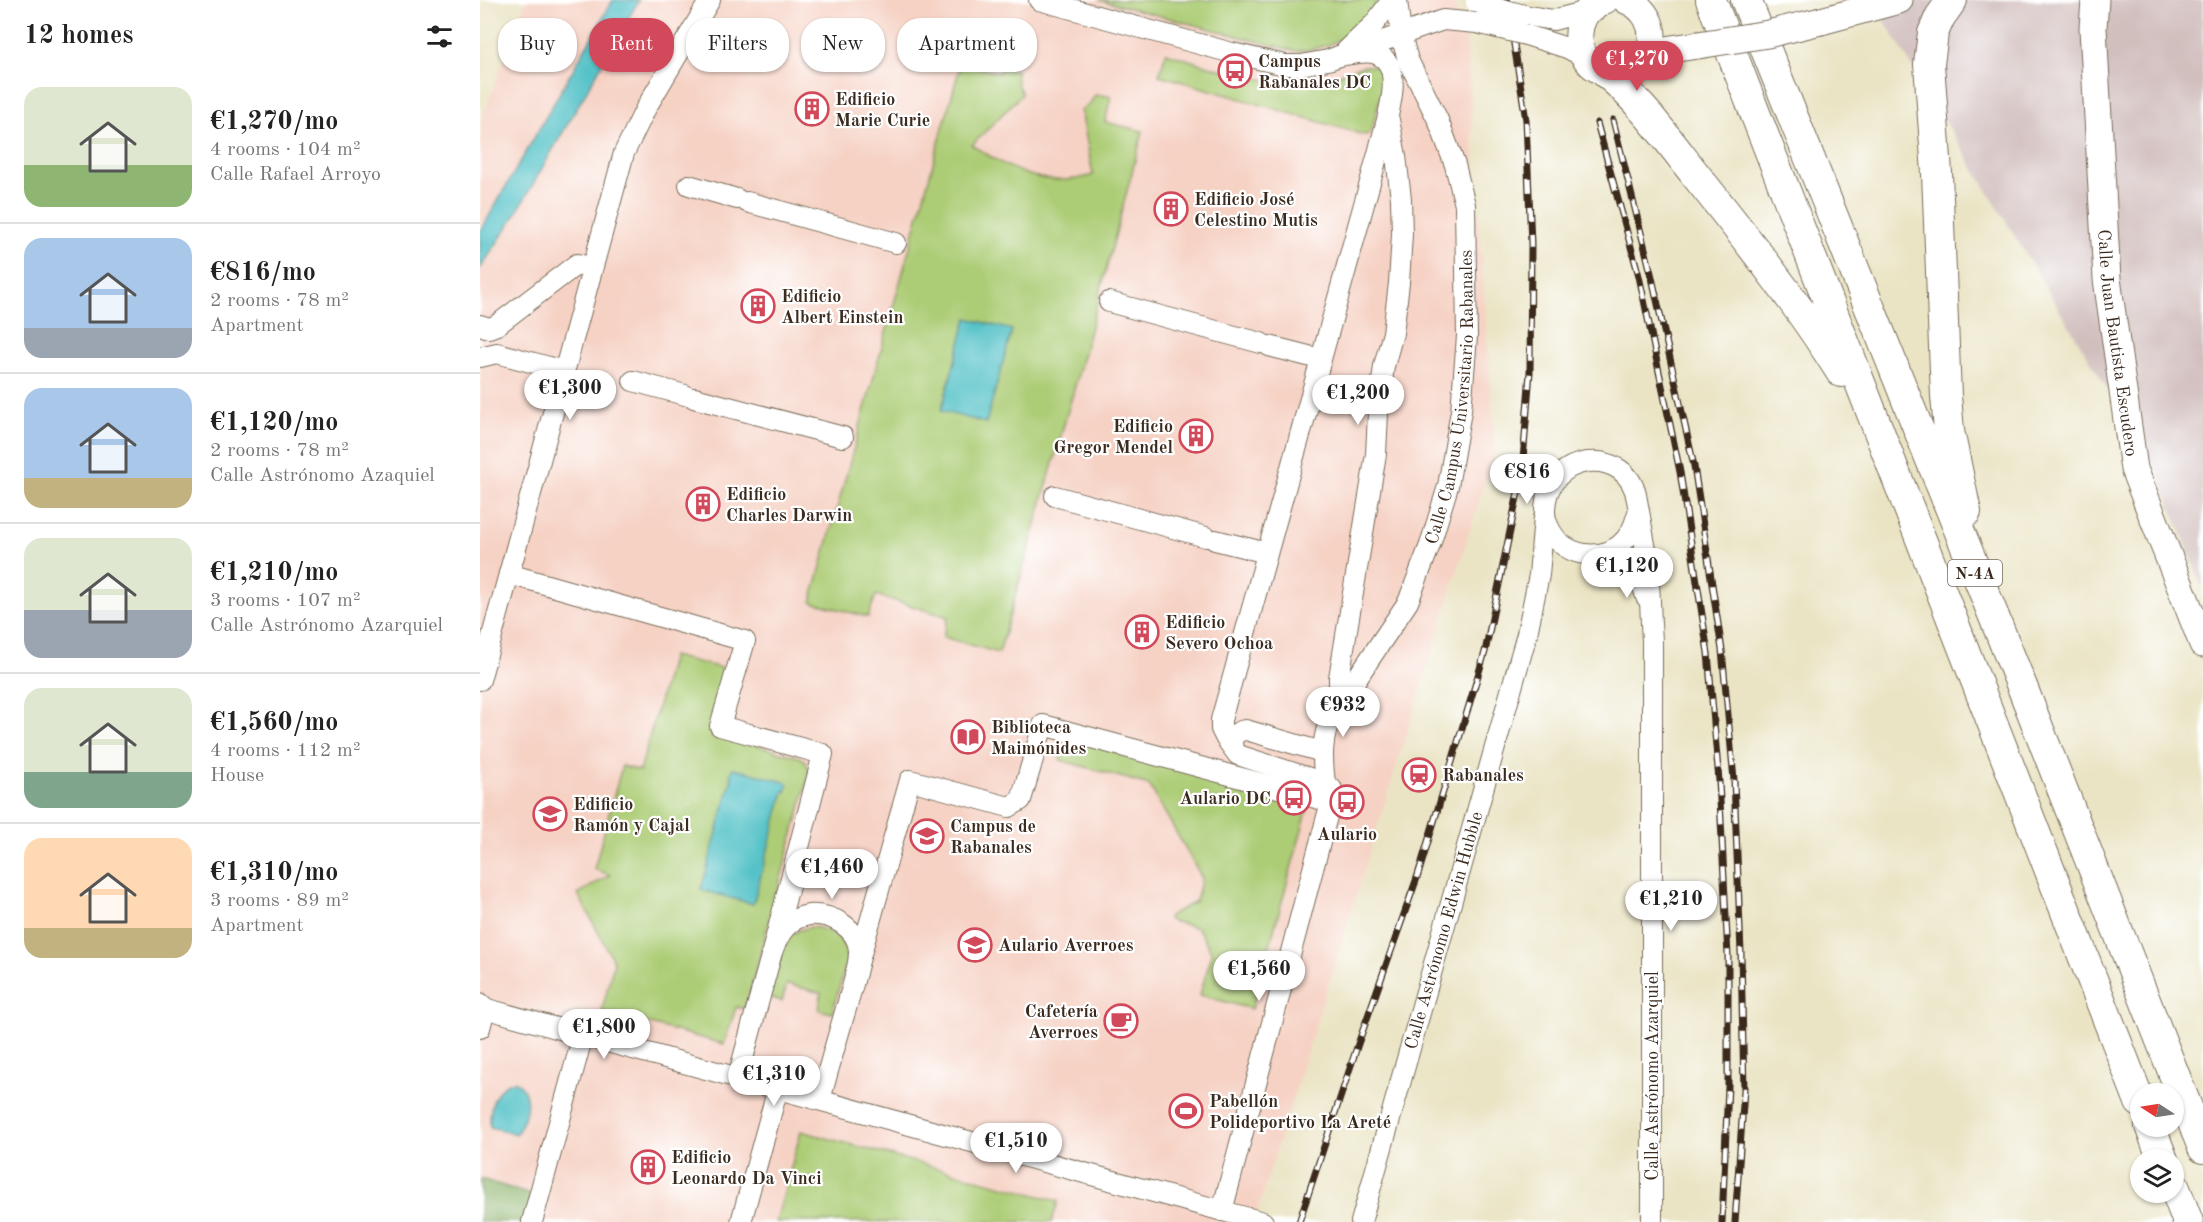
<!DOCTYPE html>
<html lang="en">
<head>
<meta charset="utf-8">
<style>
  :root { --surface:#fff; --page:#f6f6f6; --text:#222; --muted:#767676; --line:#e0e0e0; --accent:#d1495b }
  body { margin:0; font-family:"Old Standard TT",serif; background:var(--page); color:var(--text); height:100vh; display:flex; flex-direction:column; font-size:22px; white-space:nowrap }
  * { box-sizing:border-box; margin:0 }
  p { font-size:20px; color:var(--muted) }
  .icon { flex:none; width:33px; height:33px; fill:none; stroke:currentColor; stroke-width:2; stroke-linecap:round; stroke-linejoin:round }
  .map { position:relative; flex:1; overflow:hidden }
  .sheet { display:flex; flex-direction:column; background:var(--surface); width:480px }
  .sheet>* { flex:none }
  .top-card { position:absolute; left:18px; top:18px; width:570px; height:54px; display:flex; gap:12px }
  .needle { width:39px; rotate:282deg }
  .tools { position:absolute; left:1650px; top:1083px; display:grid; gap:12px }
  .tools a { display:grid; place-items:center; width:54px; height:54px; border-radius:50%; background:var(--surface); box-shadow:0 2px 4px #0004; font-size:30px }
  .price { position:absolute; translate:-50% -51px; padding:0 14px; border-radius:21px; background:#fff; color:#222; font-size:20px; line-height:39px; filter:drop-shadow(0 2px 3px #0008) }
  .price::after { content:''; position:absolute; left:50%; top:36px; width:18px; height:14px; margin-left:-9px; background:inherit; clip-path:polygon(0 0,100% 0,50% 100%) }
  .price.current { background:var(--accent); color:#fff }
  ul { padding:0; list-style:none }
  li { display:flex; align-items:center; gap:18px; height:150px; padding:0 24px }
  li+li { border-top:2px solid var(--line) }
  li span { display:grid; place-items:center; flex:none; width:168px; height:120px; border-radius:18px; color:#555 }
  li>.icon { margin-inline-start:auto }
  span .icon { width:72px; height:72px; fill:#fffc; stroke-width:1 }
  li b { font-size:26px }
  h2 { display:flex; justify-content:space-between; align-items:center; height:72px; padding:0 24px; font-size:26px }
  .pill { padding:0 21px; border-radius:24px; background:var(--surface); box-shadow:0 2px 4px #0004; font-size:21px; line-height:54px }
  .pill.current { background:var(--accent); color:#fff }
  main { display:flex; flex:1; min-height:0 }
  .map>svg:first-child { display:block }
  .built { fill:#f6d2c4 }
  .industrial { fill:#d1bfbe }
  .green { fill:#accc74; stroke:#747b49; stroke-width:1.5 }
  .forest { fill:#89b066; stroke:#626d42; stroke-width:1.5 }
  .water { fill:#54c2c8; stroke:#487673; stroke-width:1.5 }
  .lines { fill:none; stroke-linecap:round; stroke-linejoin:round }
  .street-casing { stroke:#786b58; stroke-width:22 }
  .secondary-casing { stroke:#786b58; stroke-width:29 }
  .primary-casing { stroke:#786b58; stroke-width:32 }
  .street { stroke:#fff; stroke-width:20 }
  .secondary { stroke:#fff; stroke-width:27 }
  .primary { stroke:#fff; stroke-width:30 }
  .rail-casing { stroke:#3b2a1e; stroke-width:7 }
  .rail { stroke:#fff; stroke-width:4.5; stroke-dasharray:14; stroke-linecap:butt }
  .street-bridge-casing { stroke:#786b58; stroke-width:22; stroke-linecap:butt }
  .secondary-bridge-casing { stroke:#786b58; stroke-width:29; stroke-linecap:butt }
  .street-bridge { stroke:#fff; stroke-width:20 }
  .secondary-bridge { stroke:#fff; stroke-width:27 }
  .labels { text-anchor:middle; stroke-width:4.5; stroke-linejoin:round; paint-order:stroke }
  .shield { fill:#fff; stroke:#766a62; stroke-width:1.5 }
  .shield-label { font-size:16px; font-weight:bold; fill:#3b2a1e }
  .poi-label { font-size:18px; font-weight:bold; fill:#3b2a1e; stroke:#fff; text-anchor:start }
  .street-label { font-size:18px; fill:#3b2a1e; stroke:#fff }
</style>
</head>
<body>
<main>
<section class="sheet">
<h2>12 homes<svg class="icon" aria-label="filters" viewBox="0 0 24 24"><path d="M4 7h16M4 17h16"/><circle cx="9" cy="7" r="2"/><circle cx="15" cy="17" r="2"/></svg></h2>
<ul>
<li><span style="background:linear-gradient(#dfe7d0 65%,#8fb573 0)"><svg class="icon" aria-label="home" viewBox="0 0 24 24"><path d="M3 11l9-7 9 7M6 9v11h12V9"/></svg></span><div><b>€1,270/mo</b><p>4 rooms · 104 m²</p><p>Calle Rafael Arroyo</p></div></li>
<li><span style="background:linear-gradient(#a9c7e8 75%,#9aa5b1 0)"><svg class="icon" aria-label="home" viewBox="0 0 24 24"><path d="M3 11l9-7 9 7M6 9v11h12V9"/></svg></span><div><b>€816/mo</b><p>2 rooms · 78 m²</p><p>Apartment</p></div></li>
<li><span style="background:linear-gradient(#a9c7e8 75%,#c2b280 0)"><svg class="icon" aria-label="home" viewBox="0 0 24 24"><path d="M3 11l9-7 9 7M6 9v11h12V9"/></svg></span><div><b>€1,120/mo</b><p>2 rooms · 78 m²</p><p>Calle Astrónomo Azaquiel</p></div></li>
<li><span style="background:linear-gradient(#dfe7d0 60%,#9aa5b1 0)"><svg class="icon" aria-label="home" viewBox="0 0 24 24"><path d="M3 11l9-7 9 7M6 9v11h12V9"/></svg></span><div><b>€1,210/mo</b><p>3 rooms · 107 m²</p><p>Calle Astrónomo Azarquiel</p></div></li>
<li><span style="background:linear-gradient(#dfe7d0 70%,#7fa58c 0)"><svg class="icon" aria-label="home" viewBox="0 0 24 24"><path d="M3 11l9-7 9 7M6 9v11h12V9"/></svg></span><div><b>€1,560/mo</b><p>4 rooms · 112 m²</p><p>House</p></div></li>
<li><span style="background:linear-gradient(#ffd9b3 75%,#c2b280 0)"><svg class="icon" aria-label="home" viewBox="0 0 24 24"><path d="M3 11l9-7 9 7M6 9v11h12V9"/></svg></span><div><b>€1,310/mo</b><p>3 rooms · 89 m²</p><p>Apartment</p></div></li>
</ul>
</section>
<div class="map">
<svg width="1723" height="1222" viewBox="0 0 1723 1222">
  <rect width="100%" height="100%" fill="#fff"/>
  <filter id="ink" filterUnits="userSpaceOnUse"><feTurbulence type="fractalNoise" baseFrequency=".0167" numOctaves="2"/><feDisplacementMap in="SourceGraphic" scale="12" xChannelSelector="R" yChannelSelector="G"/><feConvolveMatrix kernelMatrix="1 2 1 2 8 2 1 2 1" color-interpolation-filters="sRGB"/></filter>
  <filter id="wash" filterUnits="userSpaceOnUse"><feTurbulence type="fractalNoise" baseFrequency=".008" numOctaves="4" result="noise"/><feDisplacementMap in="SourceGraphic" scale="24" xChannelSelector="R" yChannelSelector="G"/><feGaussianBlur stdDeviation="1.35" result="paint"/><feColorMatrix in="noise" values="0 0 0 0 0 0 0 0 0 0 0 0 0 0 0 0 0 1.4 0 .05"/><feComposite in="paint" operator="in"/></filter>
  <g filter="url(#wash)">
    <rect width="100%" height="100%" fill="#eae4c4"/>
    <path class="built" d="M 46,0 L 972,0 L 986,39 L 1015,450 L 774,1222 L 0,1222 L 0,124 Z"/>
    <path class="industrial" d="M 1392,0 L 1723,0 L 1723,589 L 1677,471 Z"/>
    <path class="green" d="M 619,0 L 898,0 C 882,32 851,50 815,51 Z
      M 686,53 C 721,63 776,83 811,82 C 823,81 836,80 848,78 C 870,73 877,62 901,67 L 905,78 L 892,129 L 889,134 L 884,135 L 679,75 Z
      M 481,63 L 519,73 L 522,67 L 536,71 L 537,83 L 542,94 L 492,145 C 531,170 565,190 613,175 L 601,110 L 609,105 L 615,95 L 631,96 L 625,122 L 663,131 L 597,379 L 519,653 L 463,637 L 468,617 L 396,595 L 388,617 L 331,602 Z
      M 192,656 L 246,669 L 229,732 L 319,757 L 325,760 L 330,772 L 265,1009 L 256,1007 L 244,1044 L 122,1011 L 134,962 L 98,894 L 130,875 L 114,869 L 142,766 L 160,771 Z
      M 581,737 L 829,804 L 772,1009 L 720,995 L 732,953 L 718,928 L 688,920 L 689,916 L 716,901 L 722,878 L 669,785 L 580,760 L 581,756 L 576,755 Z
      M 334,927 C 354,931 366,939 367,960 L 352,1013 L 339,1010 L 341,993 L 307,984 L 302,1001 L 288,997 C 296,968 296,929 334,927 Z
      M 321,1131 L 578,1201 L 572,1222 L 296,1222 Z"/>
    <path class="forest" d="M 1,1179 L 59,1197 L 52,1222 L 0,1222 Z"/>
    <path class="water" d="M 133,0 L 159,0 L 34,217 L 0,269 L 0,232 Z
      M 487,318 L 532,330 L 506,423 L 461,411 Z
      M 253,768 L 308,783 L 306,792 L 304,791 L 273,904 L 221,890 L 252,778 L 250,776 Z
      M 34,1081 L 41,1085 C 51,1101 46,1119 36,1134 L 10,1127 C 9,1109 14,1086 34,1081 Z"/>
  </g>
  <g filter="url(#ink)">
    <g class="lines">
      <defs>
        <g id="street">
          <path d="M 559,0 L 752,53 L 805,65 L 821,65 L 848,60 L 963,20 L 997,23"/>
          <path d="M 1044,15 L 1073,20 L 1108,11"/>
          <path d="M 1046,35 L 1087,48 L 1104,57"/>
          <path d="M 866,51 L 894,24 L 912,0"/>
          <path d="M 209,185 L 257,199"/>
          <path d="M 267,202 L 416,243"/>
          <path d="M 629,302 L 781,343"/>
          <path d="M 0,325 L 9,328 L 17,325 L 97,264 L 112,267"/>
          <path d="M 789,346 L 840,359"/>
          <path d="M 0,357 L 17,353 L 84,371"/>
          <path d="M 153,381 L 205,395"/>
          <path d="M 214,398 L 363,437"/>
          <path d="M 575,496 L 726,537"/>
          <path d="M 1159,510 C 1156,517 1155,525 1151,531 C 1138,556 1107,561 1084,546 C 1074,539 1065,524 1065,511 C 1065,452 1149,443 1157,500 C 1160,517 1163,533 1166,550 C 1170,580 1170,611 1172,641 L 1172,1222"/>
          <path d="M 735,540 L 787,553"/>
          <path d="M 1123,554 C 1143,563 1161,573 1166,597"/>
          <path d="M 29,574 L 265,641 L 240,726 L 343,754 L 292,952"/>
          <path d="M 0,680 L 144,153 L 166,108 L 230,0"/>
          <path d="M 867,692 L 862,693 L 859,690 L 859,678 L 896,454 L 898,413 L 904,366 L 913,333 L 919,283 L 922,234 L 921,199 L 916,156 L 909,120"/>
          <path d="M 751,744 C 754,735 756,731 766,730 L 842,752"/>
          <path id="s1" d="M 845,783 C 842,759 841,738 852,715 L 928,602 L 950,545 L 968,486 L 981,411 L 987,336 L 985,205 L 975,165 L 958,120 L 928,60 L 921,35 L 917,0"/>
          <path d="M 375,975 L 430,780 L 529,807 L 541,800 L 563,725 L 851,802"/>
          <path d="M 0,1003 L 5,1008 L 0,1028"/>
          <path d="M 0,1007 L 783,1222"/>
          <path d="M 258,1077 L 292,952 C 299,933 308,918 329,915 C 351,913 379,928 379,952 C 379,969 372,986 368,1002 C 358,1035 349,1067 340,1100"/>
          <path d="M 742,1211 L 853,794 L 852,789 L 845,783 L 758,755 L 746,739 L 741,729 L 741,720 L 899,150 C 904,126 931,60 892,53 C 882,51 869,55 859,56"/>
          <path d="M 52,1222 L 103,1035"/>
          <path d="M 261,1222 L 298,1088"/>
          <path id="s2" d="M 881,1222 L 1047,634 L 1059,575 L 1064,517"/>
        </g>
        <g id="secondary">
          <path d="M 1125,0 C 1085,12 1093,73 1135,73 C 1178,74 1186,16 1146,0"/>
          <path id="s3" d="M 1615,0 L 1613,28 L 1627,279 L 1654,469 L 1723,644"/>
          <path d="M 1341,21 L 1419,0"/>
          <path d="M 1166,57 L 1191,49 L 1218,45"/>
        </g>
        <path id="primary" d="M 1231,0 L 1660,1102
          M 1266,0 L 1543,689 L 1723,1148
          M 1472,0 L 1460,17 L 1453,33 L 1449,64 L 1457,173 L 1466,396 L 1469,431 L 1486,512
          M 1113,6 L 1116,0
          M 1126,73 C 1157,97 1189,141 1214,173 C 1266,238 1317,302 1361,372
          M 1670,1126 L 1683,1160
          M 1694,1186 L 1708,1222"/>
      </defs>
      <use href="#street" class="street-casing"/>
      <use href="#secondary" class="secondary-casing"/>
      <use href="#primary" class="primary-casing"/>
      <use href="#street" class="street"/>
      <use href="#secondary" class="secondary"/>
      <use href="#primary" class="primary"/>
      <defs>
        <path id="rail" d="M 1133,120 L 1171,273 L 1214,466 L 1242,650 L 1254,780 L 1261,953 L 1264,1090 L 1255,1222
          M 1117,123 L 1159,276 L 1200,472 L 1228,653 L 1239,781 L 1248,956 L 1248,1086 L 1242,1222
          M 819,1222 L 878,1044 L 938,875 L 1005,652 L 1042,473 L 1050,372 L 1051,244 L 1046,120 L 1027,0"/>
      </defs>
      <use href="#rail" class="rail-casing"/>
      <use href="#rail" class="rail"/>
      <defs>
        <path id="street-bridge" d="M 996,2 L 1044,15
          M 997,23 L 1046,35"/>
        <path id="secondary-bridge" d="M 1218,45 L 1288,34 L 1341,21"/>
      </defs>
      <use href="#street-bridge" class="street-bridge-casing"/>
      <use href="#secondary-bridge" class="secondary-bridge-casing"/>
      <use href="#street-bridge" class="street-bridge"/>
      <use href="#secondary-bridge" class="secondary-bridge"/>
    </g>
  </g>
  <defs>
    <symbol id="bus-ring" viewBox="-11 -11 22 22"><circle r="9.5" fill="#fff" stroke="#d1495b" stroke-width="1.5"/><path d="M-5-6H5V4H4V6H2V4H-2V6H-4V4H-5ZM-3.5-4V0h7V-4ZM-3.5 1.2v1.5H-2V1.2ZM2 1.2v1.5H3.5V1.2Z" fill="#d1495b"/></symbol>
    <symbol id="building-ring" viewBox="-11 -11 22 22"><circle r="9.5" fill="#fff" stroke="#d1495b" stroke-width="1.5"/><path d="M-4-6H4V6H1V3H-1V6H-4ZM-2.5-4.3h1.7v1.8h-1.7ZM.8-4.3h1.7v1.8H.8ZM-2.5-1h1.7V.8h-1.7ZM.8-1h1.7V.8H.8Z" fill="#d1495b"/></symbol>
    <symbol id="library-ring" viewBox="-11 -11 22 22"><circle r="9.5" fill="#fff" stroke="#d1495b" stroke-width="1.5"/><path d="M-6-4Q-3-5.5-.7-3.5V5Q-3 3-6 4ZM6-4Q3-5.5 .7-3.5V5Q3 3 6 4Z" fill="#d1495b"/></symbol>
    <symbol id="station-ring" viewBox="-11 -11 22 22"><circle r="9.5" fill="#fff" stroke="#d1495b" stroke-width="1.5"/><path d="M-3-6H3Q5-6 5-4V2Q5 4 3 4L4.5 6H3L1.5 4h-3L-3 6H-4.5L-3 4Q-5 4-5 2V-4Q-5-6-3-6ZM-3.5-4v3h7v-3ZM-3.5 1v1.5H-2V1ZM2 1v1.5H3.5V1Z" fill="#d1495b"/></symbol>
    <symbol id="university-ring" viewBox="-11 -11 22 22"><circle r="9.5" fill="#fff" stroke="#d1495b" stroke-width="1.5"/><path d="M0-5L7-2L0 1L-7-2ZM-4 1L0 2.5L4 1V4Q0 6-4 4Z" fill="#d1495b"/></symbol>
    <symbol id="cafe-ring" viewBox="-11 -11 22 22"><circle r="9.5" fill="#fff" stroke="#d1495b" stroke-width="1.5"/><path d="M-5.5-4.5H6V0H3Q3 3.5 0 3.5H-2.5Q-5.5 3.5-5.5 0ZM3-3.2v2h1.7v-2ZM-6 4.5H4V6H-6Z" fill="#d1495b"/></symbol>
    <symbol id="stadium-ring" viewBox="-11 -11 22 22"><circle r="9.5" fill="#fff" stroke="#d1495b" stroke-width="1.5"/><path d="M0-5a6.5 5 0 1 0 0 10a6.5 5 0 1 0 0-10ZM-3.5-1.8h7v3.6h-7Z" fill="#d1495b"/></symbol>
  </defs>
  <g fill-rule="evenodd">
    <use href="#bus-ring" x="736" y="52" width="38" height="38"/>
    <use href="#building-ring" x="313" y="90" width="38" height="38"/>
    <use href="#building-ring" x="672" y="190" width="38" height="38"/>
    <use href="#building-ring" x="259" y="287" width="38" height="38"/>
    <use href="#building-ring" x="697" y="417" width="38" height="38"/>
    <use href="#building-ring" x="204" y="485" width="38" height="38"/>
    <use href="#building-ring" x="643" y="613" width="38" height="38"/>
    <use href="#library-ring" x="469" y="718" width="38" height="38"/>
    <use href="#station-ring" x="920" y="756" width="38" height="38"/>
    <use href="#bus-ring" x="795" y="779" width="38" height="38"/>
    <use href="#bus-ring" x="848" y="783" width="38" height="38"/>
    <use href="#university-ring" x="51" y="795" width="38" height="38"/>
    <use href="#university-ring" x="428" y="817" width="38" height="38"/>
    <use href="#university-ring" x="476" y="926" width="38" height="38"/>
    <use href="#cafe-ring" x="622" y="1002" width="38" height="38"/>
    <use href="#stadium-ring" x="687" y="1092" width="38" height="38"/>
    <use href="#building-ring" x="149" y="1148" width="38" height="38"/>
  </g>
  <g class="labels">
    <rect class="shield" x="1468" y="560" width="54" height="26" rx="4.5"/>
    <g class="shield-label">
      <text x="1495" y="579">N-4A</text>
    </g>
    <g class="poi-label">
      <text x="778" y="67">Campus<tspan x="778" dy="21">Rabanales DC</tspan></text>
      <text x="355" y="105">Edificio<tspan x="355" dy="21">Marie Curie</tspan></text>
      <text x="714" y="205">Edificio José<tspan x="714" dy="21">Celestino Mutis</tspan></text>
      <text x="301" y="302">Edificio<tspan x="301" dy="21">Albert Einstein</tspan></text>
      <text x="693" y="432" text-anchor="end">Edificio<tspan x="693" dy="21">Gregor Mendel</tspan></text>
      <text x="246" y="500">Edificio<tspan x="246" dy="21">Charles Darwin</tspan></text>
      <text x="685" y="628">Edificio<tspan x="685" dy="21">Severo Ochoa</tspan></text>
      <text x="511" y="733">Biblioteca<tspan x="511" dy="21">Maimónides</tspan></text>
      <text x="962" y="781">Rabanales</text>
      <text x="791" y="804" text-anchor="end">Aulario DC</text>
      <text x="93" y="810">Edificio<tspan x="93" dy="21">Ramón y Cajal</tspan></text>
      <text x="470" y="832">Campus de<tspan x="470" dy="21">Rabanales</tspan></text>
      <text x="867" y="840" text-anchor="middle">Aulario</text>
      <text x="518" y="951">Aulario Averroes</text>
      <text x="618" y="1017" text-anchor="end">Cafetería<tspan x="618" dy="21">Averroes</tspan></text>
      <text x="729" y="1107">Pabellón<tspan x="729" dy="21">Polideportivo La Areté</tspan></text>
      <text x="191" y="1163">Edificio<tspan x="191" dy="21">Leonardo Da Vinci</tspan></text>
    </g>
    <g class="street-label">
      <text dy="6" stroke="none"><textPath href="#s3" startOffset="344">Calle Juan Bautista Escudero</textPath></text>
      <text dy="6" stroke="none"><textPath href="#s1" startOffset="417">Calle Campus Universitario Rabanales</textPath></text>
      <text dy="6" stroke="none"><textPath href="#s2" startOffset="303">Calle Astrónomo Edwin Hubble</textPath></text>
      <text transform="translate(1172 1076) rotate(-90)" y="6">Calle Astrónomo Azarquiel</text>
    </g>
  </g>
</svg>
<div class="tools">
<a><svg class="needle" viewBox="-14 -14 28 28"><path d="M0-13l5 13h-10z" fill="#e53935"/><path d="M0 13l5-13h-10z" fill="#767676"/></svg></a>
<a><svg class="icon" aria-label="layers" viewBox="0 0 24 24"><path d="M12 4l9 5-9 5-9-5zM3 14l9 5 9-5"/></svg></a>
</div>
<b class="price current" style="left:1157px;top:92px">€1,270</b>
<b class="price" style="left:90px;top:421px">€1,300</b>
<b class="price" style="left:878px;top:426px">€1,200</b>
<b class="price" style="left:1047px;top:505px">€816</b>
<b class="price" style="left:1147px;top:599px">€1,120</b>
<b class="price" style="left:863px;top:738px">€932</b>
<b class="price" style="left:352px;top:900px">€1,460</b>
<b class="price" style="left:1191px;top:932px">€1,210</b>
<b class="price" style="left:779px;top:1002px">€1,560</b>
<b class="price" style="left:124px;top:1060px">€1,800</b>
<b class="price" style="left:294px;top:1107px">€1,310</b>
<b class="price" style="left:536px;top:1174px">€1,510</b>
<div class="top-card">
<a class="pill">Buy</a>
<a class="pill current">Rent</a>
<a class="pill">Filters</a>
<a class="pill">New</a>
<a class="pill">Apartment</a>
</div>
</div>
</main>
</body>
</html>
